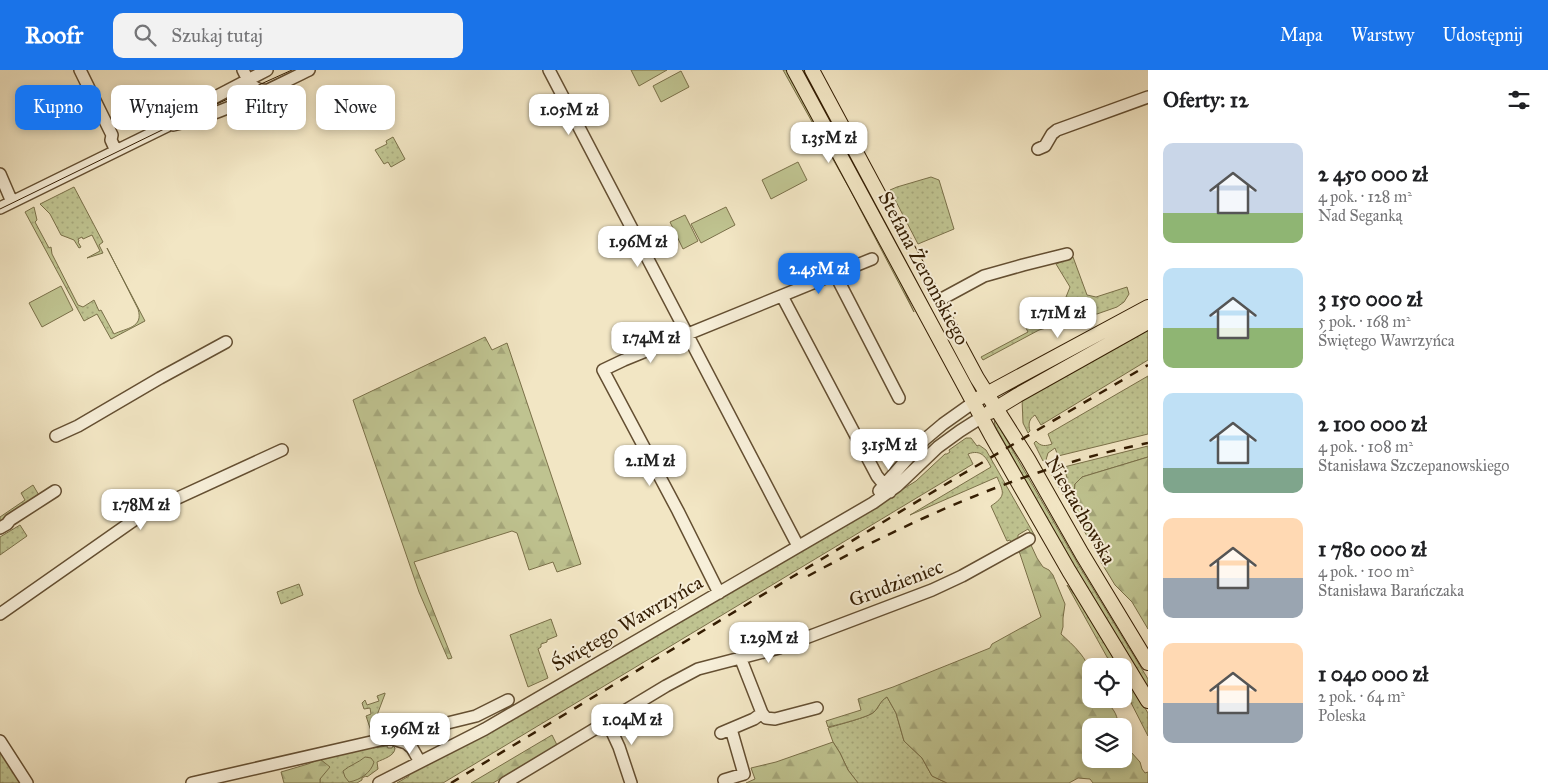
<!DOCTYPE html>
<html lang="pl">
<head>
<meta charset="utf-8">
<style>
  :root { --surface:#fff; --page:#f2f2f2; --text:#202124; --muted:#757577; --accent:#1a73e8 }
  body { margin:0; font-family:"IM FELL Great Primer",serif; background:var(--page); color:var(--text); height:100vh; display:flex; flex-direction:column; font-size:19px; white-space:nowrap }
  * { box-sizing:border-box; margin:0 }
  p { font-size:16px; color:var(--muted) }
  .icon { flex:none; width:28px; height:28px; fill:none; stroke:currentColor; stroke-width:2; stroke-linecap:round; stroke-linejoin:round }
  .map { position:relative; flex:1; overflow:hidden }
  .panel { display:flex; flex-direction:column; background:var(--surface); width:400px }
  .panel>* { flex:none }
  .top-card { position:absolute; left:15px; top:15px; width:475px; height:45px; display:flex; gap:10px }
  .controls { position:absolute; left:1082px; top:588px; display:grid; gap:10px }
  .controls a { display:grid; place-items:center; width:50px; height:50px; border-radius:10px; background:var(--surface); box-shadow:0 2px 8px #0003; font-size:25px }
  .price { position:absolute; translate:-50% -42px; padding:0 11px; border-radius:10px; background:#fff; color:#222; font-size:16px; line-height:32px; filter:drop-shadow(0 1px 2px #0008) }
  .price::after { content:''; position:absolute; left:50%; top:30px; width:15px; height:11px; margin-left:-8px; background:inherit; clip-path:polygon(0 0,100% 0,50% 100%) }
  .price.active { background:var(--accent); color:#fff }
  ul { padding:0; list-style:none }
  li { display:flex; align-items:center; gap:15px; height:125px; padding:0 15px }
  li span { display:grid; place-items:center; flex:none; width:140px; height:100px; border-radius:10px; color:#555 }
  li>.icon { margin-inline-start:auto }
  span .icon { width:60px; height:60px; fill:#fffc; stroke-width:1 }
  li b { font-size:21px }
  h2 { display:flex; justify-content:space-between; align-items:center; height:60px; padding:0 15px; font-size:21px }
  .tag { padding:0 18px; border-radius:10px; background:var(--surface); box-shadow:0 2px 8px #0003; font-size:18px; line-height:45px }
  .tag.active { background:var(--accent); color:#fff }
  header { display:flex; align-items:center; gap:30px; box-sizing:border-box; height:70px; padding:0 25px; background:var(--accent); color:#fff }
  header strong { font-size:24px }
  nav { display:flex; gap:28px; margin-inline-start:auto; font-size:18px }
  .search { width:350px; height:45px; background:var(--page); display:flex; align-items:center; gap:12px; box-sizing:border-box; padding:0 18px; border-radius:10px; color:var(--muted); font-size:19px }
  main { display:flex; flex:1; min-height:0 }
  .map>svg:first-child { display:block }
  .grass { fill:url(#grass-dots); stroke:#7a7049 }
  .forest { fill:url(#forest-firs); stroke:#7a7049 }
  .pitch { fill:#bfc390; stroke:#7a7049 }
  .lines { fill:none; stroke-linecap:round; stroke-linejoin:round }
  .minor-casing { stroke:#644f32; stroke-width:14 }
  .major-casing { stroke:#341d02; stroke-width:16 }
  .minor { stroke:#f7efd9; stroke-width:11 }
  .major { stroke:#f2e6c4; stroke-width:14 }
  .tram { stroke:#341d02; stroke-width:1 }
  .rail { stroke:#341d02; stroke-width:2.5; stroke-dasharray:9 9; stroke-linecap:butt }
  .labels { text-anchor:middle; stroke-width:4; stroke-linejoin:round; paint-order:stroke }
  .street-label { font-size:20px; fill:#341d02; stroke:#f7efd9 }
</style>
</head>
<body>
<header>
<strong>Roofr</strong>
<div class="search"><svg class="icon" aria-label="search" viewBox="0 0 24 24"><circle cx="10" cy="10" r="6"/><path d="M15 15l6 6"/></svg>Szukaj tutaj</div>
<nav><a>Mapa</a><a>Warstwy</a><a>Udostępnij</a></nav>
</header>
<main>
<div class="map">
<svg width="1148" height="713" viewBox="0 0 1148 713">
  <defs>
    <pattern id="grass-dots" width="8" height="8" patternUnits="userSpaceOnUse" patternTransform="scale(1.25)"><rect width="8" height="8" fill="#bfc390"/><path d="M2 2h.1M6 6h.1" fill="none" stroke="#a5a77b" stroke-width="1.8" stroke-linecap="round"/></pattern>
    <pattern id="forest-firs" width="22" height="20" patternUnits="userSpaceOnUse" patternTransform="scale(1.25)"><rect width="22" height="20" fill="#bfc390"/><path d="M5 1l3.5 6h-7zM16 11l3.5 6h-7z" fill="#a5a77b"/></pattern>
  </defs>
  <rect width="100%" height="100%" fill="#f2e6c4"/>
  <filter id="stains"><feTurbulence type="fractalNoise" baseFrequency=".004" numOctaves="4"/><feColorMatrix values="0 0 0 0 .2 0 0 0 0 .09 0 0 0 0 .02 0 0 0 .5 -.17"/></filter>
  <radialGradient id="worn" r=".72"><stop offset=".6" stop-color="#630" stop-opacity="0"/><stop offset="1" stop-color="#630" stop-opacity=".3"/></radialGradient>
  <path class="grass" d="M 783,0 L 787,0 L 900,211 L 914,242 L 849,118 Z
    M 802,0 L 806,0 L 973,310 L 970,311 Z
    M 393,67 L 405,89 L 391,97 L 388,92 L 384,94 L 375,80 L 387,74 L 386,71 Z
    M 931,107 L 939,110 L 954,159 L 918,174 L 890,120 L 897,117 Z
    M 74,117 L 103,172 L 99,175 L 103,183 L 87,188 L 100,181 L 92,165 L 83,169 L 82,167 L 78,169 L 79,171 L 78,172 L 81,177 L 79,178 L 74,170 L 61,165 L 50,144 L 40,134 Z
    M 34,137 L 37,150 L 35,152 L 49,178 L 51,177 L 52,184 L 78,235 L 83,237 L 94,230 L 99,241 L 101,240 L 114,264 C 126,258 144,258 138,239 L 107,178 L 145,251 L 111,269 L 97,244 L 84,251 L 25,142 Z
    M 1073,187 L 1087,225 L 1096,227 L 1127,217 L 1129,224 L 1124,232 L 1117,237 L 1097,244 L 1087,243 L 1079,244 L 1064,253 L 1039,260 L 983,290 L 981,287 L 1028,262 L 1022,250 L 1035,241 L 1053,240 L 1062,237 L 1070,217 L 1056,194 Z
    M 1148,258 L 1148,290 L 1041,355 L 1035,345 C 1029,349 1028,354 1030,361 L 1028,363 L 1023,353 L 1022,329 Z
    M 1148,306 L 1148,364 L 1058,386 L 1055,378 L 1048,383 L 1046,390 L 1043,391 L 1034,373 L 1036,371 C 1041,377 1046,376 1052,374 L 1048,364 Z
    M 994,348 L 1078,494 L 1148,609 L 1148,618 L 1062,476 L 998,361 L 995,356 Z
    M 966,368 L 971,368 L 977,376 L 979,375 L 986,380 L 1035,466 L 1033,467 L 1028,459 L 1018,465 L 1018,471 L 1013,475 L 1010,470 L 1007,471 L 991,436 C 1006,426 1004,423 997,407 L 910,445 L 991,397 C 986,387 981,379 968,384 L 973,394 L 443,713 L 397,713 L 409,706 L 408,703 L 879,434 L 916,411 L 945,384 L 947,384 L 950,382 L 949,380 Z
    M 1148,376 L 1148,387 L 1082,407 L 1075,414 L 1074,423 L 1070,436 L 1050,402 L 1052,401 L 1058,407 L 1067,408 L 1064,397 Z
    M 33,415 L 40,427 L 0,452 L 0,447 L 25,430 L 21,423 Z
    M 20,455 L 27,466 L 0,485 L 0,467 Z
    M 299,514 L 303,525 L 281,534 L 277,522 Z
    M 1067,515 L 1079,530 L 1119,596 L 1112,596 Z
    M 551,549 L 557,566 L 547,570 L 547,572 L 541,574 L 541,577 L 538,579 L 548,608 L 528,617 L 510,565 Z
    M 1124,604 L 1148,643 L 1148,666 L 1124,619 Z
    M 385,623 L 385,624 L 371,661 L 366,646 L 371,644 L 370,638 L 364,639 L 362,633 L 365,630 L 367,635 L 379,631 L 377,626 Z
    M 887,627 L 896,643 L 904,671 L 922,688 L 932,706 L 947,713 L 858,713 L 848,700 L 840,683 L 833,672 L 828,658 C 837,655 869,647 874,642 C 879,637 880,631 887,627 Z
    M 372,675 L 373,678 L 387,676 L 388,678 L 392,678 L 393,676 L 395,678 C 395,686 383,689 377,692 L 378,699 L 367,707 L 366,706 L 362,708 L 362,710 L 357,713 L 320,713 L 320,689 Z
    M 0,678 L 23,713 L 0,713 Z"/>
  <path class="forest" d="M 485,267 L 492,280 L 507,273 L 581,494 L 557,502 L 553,492 L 529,500 L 517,463 L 512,461 L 414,492 L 452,588 L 448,589 L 419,522 L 353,330 Z
    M 1148,387 L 1148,559 L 1132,532 L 1115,515 L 1101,492 L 1096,475 L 1087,466 L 1070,436 L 1074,423 L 1075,414 L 1082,407 Z
    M 1031,475 L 1037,488 L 1043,497 L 1049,500 L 1053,505 L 1065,534 L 1063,548 L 1063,557 L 1061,564 C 1073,575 1088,588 1091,605 C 1093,612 1091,621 1091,629 L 1107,629 L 1107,633 C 1115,640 1118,647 1118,656 L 1091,656 L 1091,689 L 1124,689 L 1124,664 L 1131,682 L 1140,692 L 1142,699 L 1145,703 L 1148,702 L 1148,713 L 1093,713 L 1090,709 L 1078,708 L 1069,713 L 947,713 L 932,706 L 922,688 L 904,671 L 896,643 L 887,627 C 880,631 879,637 874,642 C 869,647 837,655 828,657 L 826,651 L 861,640 L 858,629 L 893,617 L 990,578 L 992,574 L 1041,547 L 1019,481 L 1025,476 Z
    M 552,665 L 557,675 L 493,713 L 471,713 Z
    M 833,672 L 840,683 L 848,700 L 858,713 L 746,713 L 755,709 L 751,698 L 776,692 Z
    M 365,687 L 371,688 L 374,692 C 371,703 360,710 349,712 L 345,707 L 343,701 C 350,695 358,693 365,687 Z
    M 320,689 L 330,697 L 320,709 L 320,713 L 284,713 L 281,702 L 308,694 Z"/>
  <path class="pitch" d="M 631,0 L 667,0 L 639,16 Z
    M 681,1 L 689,17 L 661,32 L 653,16 Z
    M 798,92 L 807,110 L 771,129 L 762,110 Z
    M 726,137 L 735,155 L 701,173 L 691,154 Z
    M 685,145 L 698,171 L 683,179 L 670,152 Z
    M 61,216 L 73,240 L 42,257 L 29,233 Z"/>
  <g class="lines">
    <defs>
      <path id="minor" d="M 80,0 L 112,65 L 111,70 L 116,81
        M 243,0 C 248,11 254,22 268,20
        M 549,0 L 798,476
        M 173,55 C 221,45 266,21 309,0
        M 1038,79 L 1045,76 L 1052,64 L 1057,60 L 1148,27
        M 0,104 L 12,132
        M 0,138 L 167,56 L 198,36 L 267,0
        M 835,204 L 872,189
        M 782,226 L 877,406 L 890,422
        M 936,232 L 984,206 L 1023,195 L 1067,184
        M 56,366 L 78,356 L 160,308 L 226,272
        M 879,421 L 924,370 L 943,354 L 974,332
        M 0,458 L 7,454 L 10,450 L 55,421
        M 719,523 L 678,441 L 603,300 L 624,290 L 835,204 L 899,328
        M 0,544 L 137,448 L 158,437 L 282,380
        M 740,587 L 762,643 L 766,648 L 775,649 L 817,638
        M 607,651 L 619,677 L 631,713
        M 721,663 L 754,649 L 762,643
        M 0,671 L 27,713
        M 406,673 L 412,678 L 420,692
        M 724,710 L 744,704 L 731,659
        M 192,713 L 384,669 L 393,669 L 406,673 L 417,663 L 423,659 L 476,646 L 508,630
        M 379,713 L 485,659 L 873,433 L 897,416 L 938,377 L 960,361 L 982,347
        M 505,713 L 666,616 L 698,599 L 779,578 L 932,520 L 962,506 L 1029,469"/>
      <path id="major" d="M 794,0 L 991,365 L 1069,501 L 1148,631
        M 812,0 L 977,308 L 1028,389 L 1082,484 L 1148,593
        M 981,327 L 1148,237
        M 990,342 L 1018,325 L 1148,252"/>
    </defs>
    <use href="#minor" class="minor-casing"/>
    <use href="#major" class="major-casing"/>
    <use href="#minor" class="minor"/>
    <use href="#major" class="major"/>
    <path class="tram" d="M 0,139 L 199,42 L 292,0"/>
    <path class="rail" d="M 808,506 C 915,448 1028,397 1148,373
      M 451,713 L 961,405 L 1148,295"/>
  </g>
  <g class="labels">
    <g class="street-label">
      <text transform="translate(924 198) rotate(62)" y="7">Stefana Żeromskiego</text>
      <text transform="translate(1081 440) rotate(60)" y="7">Niestachowska</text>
      <text transform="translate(896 513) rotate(-21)" y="7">Grudzieniec</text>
      <text transform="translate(627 553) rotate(-30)" y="7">Świętego Wawrzyńca</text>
    </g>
  </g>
  <rect width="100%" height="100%" filter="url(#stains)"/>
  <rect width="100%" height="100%" fill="url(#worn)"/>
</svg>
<div class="controls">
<a><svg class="icon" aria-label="locate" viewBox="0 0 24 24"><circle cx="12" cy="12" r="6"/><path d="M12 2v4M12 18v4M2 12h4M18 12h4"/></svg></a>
<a><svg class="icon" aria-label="layers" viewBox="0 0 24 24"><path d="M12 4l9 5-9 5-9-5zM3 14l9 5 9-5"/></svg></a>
</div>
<b class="price" style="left:569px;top:66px">1.05M zł</b>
<b class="price" style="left:829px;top:94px">1.35M zł</b>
<b class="price" style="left:638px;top:198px">1.96M zł</b>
<b class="price active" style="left:819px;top:225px">2.45M zł</b>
<b class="price" style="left:1058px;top:269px">1.71M zł</b>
<b class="price" style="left:651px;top:294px">1.74M zł</b>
<b class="price" style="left:889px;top:401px">3.15M zł</b>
<b class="price" style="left:650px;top:417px">2.1M zł</b>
<b class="price" style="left:141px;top:461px">1.78M zł</b>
<b class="price" style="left:769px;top:594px">1.29M zł</b>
<b class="price" style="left:632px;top:676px">1.04M zł</b>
<b class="price" style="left:410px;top:685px">1.96M zł</b>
<div class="top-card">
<a class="tag active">Kupno</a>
<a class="tag">Wynajem</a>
<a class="tag">Filtry</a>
<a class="tag">Nowe</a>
</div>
</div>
<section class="panel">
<h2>Oferty: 12<svg class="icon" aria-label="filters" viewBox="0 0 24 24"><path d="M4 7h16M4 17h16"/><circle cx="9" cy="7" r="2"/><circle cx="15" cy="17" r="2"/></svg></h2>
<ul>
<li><span style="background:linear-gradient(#c9d6e8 70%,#8fb573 0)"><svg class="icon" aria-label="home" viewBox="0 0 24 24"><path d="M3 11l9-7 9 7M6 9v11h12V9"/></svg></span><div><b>2 450 000 zł</b><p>4 pok. · 128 m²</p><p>Nad Seganką</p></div></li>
<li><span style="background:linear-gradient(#bfe0f5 60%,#8fb573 0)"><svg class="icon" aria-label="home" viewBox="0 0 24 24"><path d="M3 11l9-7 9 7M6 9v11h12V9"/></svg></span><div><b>3 150 000 zł</b><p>5 pok. · 168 m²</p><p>Świętego Wawrzyńca</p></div></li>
<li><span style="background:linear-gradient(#bfe0f5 75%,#7fa58c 0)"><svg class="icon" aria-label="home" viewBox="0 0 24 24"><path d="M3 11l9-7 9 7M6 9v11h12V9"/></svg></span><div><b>2 100 000 zł</b><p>4 pok. · 108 m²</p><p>Stanisława Szczepanowskiego</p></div></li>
<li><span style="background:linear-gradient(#ffd9b3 60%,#9aa5b1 0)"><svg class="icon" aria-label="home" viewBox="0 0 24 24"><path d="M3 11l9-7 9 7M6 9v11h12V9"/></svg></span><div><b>1 780 000 zł</b><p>4 pok. · 100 m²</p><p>Stanisława Barańczaka</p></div></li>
<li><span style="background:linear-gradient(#ffd9b3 60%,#9aa5b1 0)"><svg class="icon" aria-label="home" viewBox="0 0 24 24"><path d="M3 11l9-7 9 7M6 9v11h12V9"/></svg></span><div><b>1 040 000 zł</b><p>2 pok. · 64 m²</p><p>Poleska</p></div></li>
</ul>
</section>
</main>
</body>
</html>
